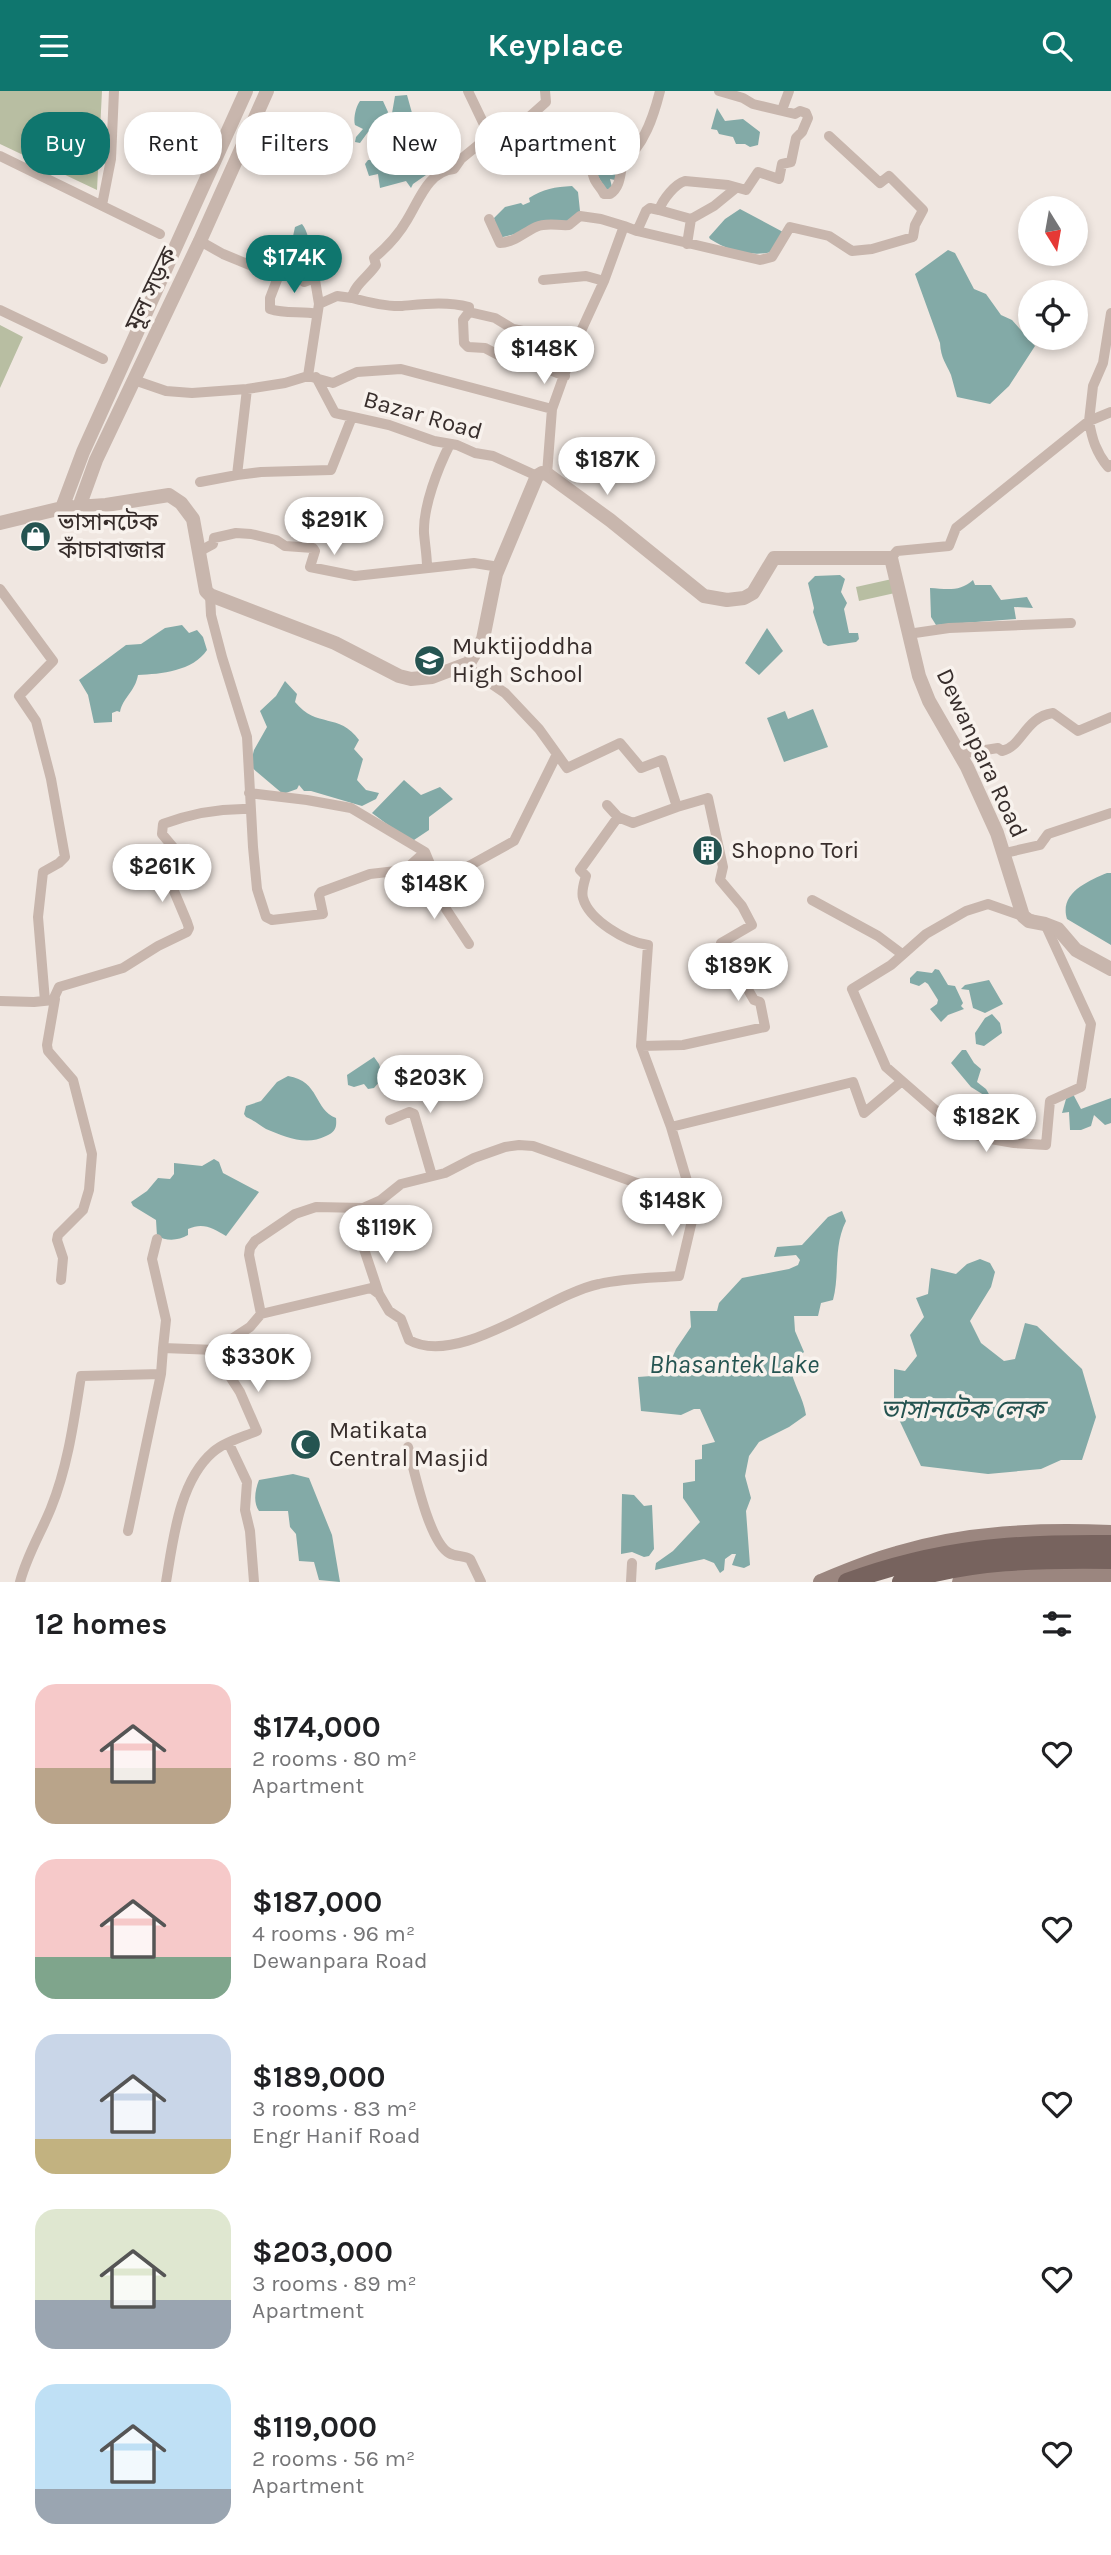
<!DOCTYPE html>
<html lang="en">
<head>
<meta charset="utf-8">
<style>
  :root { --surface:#fff; --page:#f6f6f6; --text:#202124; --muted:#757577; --accent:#0f766e }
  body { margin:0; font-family:Karla,"Noto Sans Bengali",sans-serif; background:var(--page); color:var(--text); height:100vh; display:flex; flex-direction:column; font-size:26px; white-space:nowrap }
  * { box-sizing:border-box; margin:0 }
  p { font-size:23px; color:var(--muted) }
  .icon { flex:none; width:38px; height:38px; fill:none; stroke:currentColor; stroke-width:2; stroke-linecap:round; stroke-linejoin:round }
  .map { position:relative; height:1491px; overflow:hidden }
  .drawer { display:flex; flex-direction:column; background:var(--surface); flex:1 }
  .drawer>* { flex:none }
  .top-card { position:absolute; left:21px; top:21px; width:700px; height:63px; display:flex; gap:14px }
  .needle { width:46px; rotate:169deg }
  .buttons { position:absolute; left:1018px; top:105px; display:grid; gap:14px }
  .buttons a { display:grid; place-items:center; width:70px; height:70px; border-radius:50%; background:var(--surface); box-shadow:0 4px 10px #0003; font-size:35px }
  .price { position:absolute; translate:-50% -60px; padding:0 16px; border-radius:24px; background:#fff; color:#222; font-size:23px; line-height:46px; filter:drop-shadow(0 2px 4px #0008) }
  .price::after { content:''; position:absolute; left:50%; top:42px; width:21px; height:16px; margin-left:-10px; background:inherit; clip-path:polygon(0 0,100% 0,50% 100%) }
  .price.on { background:var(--accent); color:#fff }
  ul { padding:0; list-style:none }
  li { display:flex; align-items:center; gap:21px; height:175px; padding:0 35px }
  li span { display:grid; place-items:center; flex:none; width:196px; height:140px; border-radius:21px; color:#555 }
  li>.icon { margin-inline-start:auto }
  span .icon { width:84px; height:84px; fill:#fffc; stroke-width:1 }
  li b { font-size:30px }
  h2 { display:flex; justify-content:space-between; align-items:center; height:84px; padding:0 35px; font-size:30px }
  .tag { padding:0 24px; border-radius:28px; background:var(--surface); box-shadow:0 4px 10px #0003; font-size:24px; line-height:63px }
  .tag.on { background:var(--accent); color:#fff }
  header { display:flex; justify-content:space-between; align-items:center; height:91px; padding:0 35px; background:var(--accent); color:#fff; font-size:32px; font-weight:700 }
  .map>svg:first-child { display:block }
  .green { fill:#b8bea2 }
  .water { fill:#83aaa7 }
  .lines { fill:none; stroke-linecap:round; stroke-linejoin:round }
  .minor { stroke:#c8b6ad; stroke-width:10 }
  .tertiary { stroke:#c8b6ad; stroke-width:14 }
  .secondary { stroke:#9b867f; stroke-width:16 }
  .primary { stroke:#77635e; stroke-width:18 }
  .labels { text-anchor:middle; stroke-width:7; stroke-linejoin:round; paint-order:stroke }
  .street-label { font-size:24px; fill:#372d2b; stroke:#f8f2ed }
  .poi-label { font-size:24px; fill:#372d2b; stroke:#f8f2ed; text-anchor:start }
  .water-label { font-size:26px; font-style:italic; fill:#255451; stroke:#f8f2ed }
</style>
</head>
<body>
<header><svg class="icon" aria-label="menu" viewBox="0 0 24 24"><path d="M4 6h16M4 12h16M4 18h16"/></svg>Keyplace<svg class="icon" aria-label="search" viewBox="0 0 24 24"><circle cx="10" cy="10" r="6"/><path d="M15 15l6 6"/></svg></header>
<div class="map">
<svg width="1111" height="1491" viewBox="0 0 1111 1491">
  <rect width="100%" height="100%" fill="#f0e7e1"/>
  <path class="green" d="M 0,0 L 102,0 L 97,99 L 0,53 Z
    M 0,234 L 23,246 L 0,297 Z
    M 892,488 L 895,502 L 859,510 L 856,496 Z"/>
  <path class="water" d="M 407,4 L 412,22 L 417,21 L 419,27 L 415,31 L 401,31 L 391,28 L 395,5 Z
    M 360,10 L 383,10 L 388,21 C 384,30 378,41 368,41 L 360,52 L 355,51 L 356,46 L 363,38 L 355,34 C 353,28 356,15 360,10 Z
    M 717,17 L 725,30 L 743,28 L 760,41 L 758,54 L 750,56 L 745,53 L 736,53 L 733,46 L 719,43 L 717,39 L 711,38 Z
    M 393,34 L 409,39 L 423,64 L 421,70 L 426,84 L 413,93 L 411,97 L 406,90 L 380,97 L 378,83 L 369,85 L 365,73 L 368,69 L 379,69 L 386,61 L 377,44 Z
    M 596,55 C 607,55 613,59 618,69 L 615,89 L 610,88 L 612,96 L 607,100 L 596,82 L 599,76 L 587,66 L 588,58 Z
    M 572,95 L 578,101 L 580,120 L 575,128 L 499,147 L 494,127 L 505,116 L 521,112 L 523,114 L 530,111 L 529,107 C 543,98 555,96 572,95 Z
    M 740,118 L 783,141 L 771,161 C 751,166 727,159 710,148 L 709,146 L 725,128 Z
    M 302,133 C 310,143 311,162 310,176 L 307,177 L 299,173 L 293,176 L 287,173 L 295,136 Z
    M 948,159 L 955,162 L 974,198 L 986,203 L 1001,224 L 1012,229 L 1035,255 L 1009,295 L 990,313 L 957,306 C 955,299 953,291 951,284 C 946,272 941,268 940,252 L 915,183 Z
    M 840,484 L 845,488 L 841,501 L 847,512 L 844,518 L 849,542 L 858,542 L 859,548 L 856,551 L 828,555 L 823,552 L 813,521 L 814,517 L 808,492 L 815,485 Z
    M 973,489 L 975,494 L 991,494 L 1001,509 L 1027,506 L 1033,517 L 1014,516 L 1016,528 L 936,534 L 931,526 L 930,497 C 947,498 960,501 973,489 Z
    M 182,534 L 189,542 L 197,539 L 203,546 L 207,559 C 193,580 161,583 138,584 C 135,601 123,606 120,621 L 117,620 L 112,622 L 112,631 L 94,632 L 88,604 L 79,589 L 126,554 L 141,553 L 165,537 Z
    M 767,537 L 783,560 L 759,584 L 745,572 Z
    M 285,590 L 297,603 L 295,611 C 317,638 339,621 359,649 L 354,658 L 363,668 L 357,689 L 366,699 L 379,702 L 376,708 L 362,715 L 311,700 L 304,700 L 299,694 L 297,698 L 283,703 L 250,675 L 254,659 L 267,636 L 260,620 L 276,605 Z
    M 813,618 L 828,656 L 784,671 L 767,627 L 785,620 L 788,628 Z
    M 404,689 L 421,704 L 440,696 L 453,708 L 429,726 L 429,739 L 411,751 L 372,722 Z
    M 1107,782 L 1111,782 L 1111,854 L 1067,828 C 1059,802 1088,790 1107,782 Z
    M 935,878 L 939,879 L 948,894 L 955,895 L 963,912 L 961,915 L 964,918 L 948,924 L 941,931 L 930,918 L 937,913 L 938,909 L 928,893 L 925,891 L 919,895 L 910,892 L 910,887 L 917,880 L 932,882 Z
    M 989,889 L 1003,913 L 985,922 L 973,917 L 969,899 L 961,898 L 965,894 Z
    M 992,923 L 1000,932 L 1002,942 L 984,955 L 976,953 L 975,942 L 985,927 Z
    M 962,959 L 966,959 L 974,972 L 981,978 L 977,991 L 986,998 L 990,1005 L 987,1006 L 971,996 L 951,972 Z
    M 429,965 L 442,981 L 446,981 L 450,972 L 456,975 L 449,985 L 453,991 L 451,1001 L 443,1010 L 432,995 L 435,988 L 420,974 L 425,966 Z
    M 374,966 L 379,973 L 381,980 L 384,980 L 393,995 L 388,997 L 380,990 L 374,997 L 368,998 L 364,993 L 354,996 L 348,994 L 347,984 Z
    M 288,985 C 320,990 314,1019 336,1027 C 337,1037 335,1041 326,1045 C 306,1055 285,1046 266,1038 C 259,1034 254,1029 246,1026 L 244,1023 L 246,1015 L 261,1010 L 277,991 Z
    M 1073,1003 L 1081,1018 L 1111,1007 L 1111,1032 L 1105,1034 L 1094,1024 L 1091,1035 L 1081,1039 L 1070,1039 L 1069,1021 L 1062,1022 L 1066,1008 Z
    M 214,1068 L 219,1071 L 223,1082 L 259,1101 L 226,1145 C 213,1137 203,1131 188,1138 L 188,1144 C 178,1150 166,1150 157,1145 L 156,1129 L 133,1115 L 131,1111 L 147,1100 L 158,1087 L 170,1088 L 174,1083 L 174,1072 L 202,1075 Z
    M 842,1120 L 846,1130 C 833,1156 840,1183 833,1209 L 821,1212 L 818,1225 L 794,1225 L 795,1240 L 804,1261 L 790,1274 C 793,1294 803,1305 806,1324 L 789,1336 L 759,1351 L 749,1365 L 745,1385 L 751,1407 L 746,1420 L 750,1474 L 744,1477 L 732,1474 L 736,1463 L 732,1463 L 725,1468 L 724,1479 L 720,1482 L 714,1472 L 704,1468 L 655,1479 L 656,1472 L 673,1460 L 700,1431 L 683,1407 L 683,1392 L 695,1390 L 695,1369 L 702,1368 L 702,1354 L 715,1351 L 700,1318 L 694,1318 L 681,1324 L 641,1320 L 638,1286 L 665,1284 L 676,1258 L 691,1236 L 690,1220 L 717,1220 L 719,1212 L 742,1187 L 789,1178 L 798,1174 L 800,1169 L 796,1164 L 774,1166 L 777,1156 L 802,1154 L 828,1126 Z
    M 980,1168 L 990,1172 L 995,1181 L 991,1196 L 970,1230 L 981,1252 L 1004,1270 L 1015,1268 L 1025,1232 L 1037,1235 L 1082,1278 L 1096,1326 L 1082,1369 L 1061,1369 L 1041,1378 L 988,1383 L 921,1375 L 894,1318 L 894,1278 L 905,1280 L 917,1265 L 910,1244 L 924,1226 L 916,1207 L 928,1203 L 931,1177 L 956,1183 L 967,1173 Z
    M 293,1383 L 309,1387 L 332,1444 L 340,1491 L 319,1489 L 314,1471 L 299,1470 L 296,1443 L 290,1436 L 288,1420 L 259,1420 C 253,1412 255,1399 259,1389 Z
    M 622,1403 L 634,1404 L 644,1415 L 652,1414 L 654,1458 L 649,1465 L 644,1466 L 632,1461 L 621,1463 Z"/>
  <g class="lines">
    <path class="minor" d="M 468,0 L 490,46
      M 545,0 L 546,11 L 519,35 L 483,50 L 461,68 L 454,78 C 428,80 419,110 407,129 C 399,143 386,157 374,167 L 376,174 C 369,185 354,194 352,207 C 367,211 386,216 402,215 C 424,213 446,210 469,216 L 469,221 L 495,227 L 513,238 L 576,251
      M 782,19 L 789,0
      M 597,32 L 580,35 L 582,42 L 580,59 C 588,70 591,76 594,87 C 596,93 602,98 604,103 L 610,103 C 621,96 620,82 623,70 C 644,56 654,24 660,0
      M 0,65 L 160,143
      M 102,114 L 111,68 L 114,0
      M 659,119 L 691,128 L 714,115 L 736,97
      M 489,128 L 500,152 C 515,151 523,142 536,136 C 547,131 558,135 569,134 L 580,125 L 601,128 L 624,135
      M 637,140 L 760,169 L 772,166 L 790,136 L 829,145 L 852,160 L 872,158 L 913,146 L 915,134 L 923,119 L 889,85 L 880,92 L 829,45
      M 200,150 L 223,163 L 262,179 L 295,181 L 304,191 L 309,189 L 314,183 L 319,213 L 308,285
      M 687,153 L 691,128
      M 280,181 L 270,207 L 270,218 C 285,223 301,220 317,223
      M 543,189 L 586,185 L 604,190
      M 319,213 L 337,205 L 352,207
      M 0,219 L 103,268
      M 469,221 L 463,229 L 464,252 L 468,256 L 485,257 L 506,268 L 528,270 L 565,285
      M 316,286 L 335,322 L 389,334 L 434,350 L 457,354 L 475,362 L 493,365 L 537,385
      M 134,289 L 166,300 L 192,302 L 247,298 L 285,292 L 308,285 L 333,292 L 357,281 L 401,278 L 552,318
      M 1111,321 L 1089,330 C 1092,348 1096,361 1108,376 L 1111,374
      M 547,383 L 552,318 L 576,251 L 604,190 L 624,135 L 637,140 L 646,120 L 650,117 L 659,119 C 663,108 675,93 685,90 L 728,94 L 746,99 L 758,81 L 779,88 L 782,73 L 791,71 L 796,47 L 802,41 L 808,27 L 806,22 L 800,20 L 795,23 L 753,13 L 743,7 L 719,0
      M 237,384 L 261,381 L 331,379 L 352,326
      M 200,391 L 237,384 L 247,298
      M 200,460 L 213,453 L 214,447 L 236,442 L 251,443 L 276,449 L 285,455 L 313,457 L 315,460 L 310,476 L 355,485 L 474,472 L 499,476
      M 891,467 L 897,460 L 949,455 L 956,437 L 1089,330 L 1093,295 L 1103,272 L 1111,222
      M 427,476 C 427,465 425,454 424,442 C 423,415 438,377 450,353
      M 0,498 L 53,570 L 19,605 L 36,630 L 51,688 L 65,766 L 59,772 L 43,781 L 38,826 L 45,910
      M 210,504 L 211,524 L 222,566 L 247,646 L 253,756 L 257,798 L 266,826 L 272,829 L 323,823 L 319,804 L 321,801 L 370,783 L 405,779 L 425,761 L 437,790 L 440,791 L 514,750 L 557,663
      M 908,543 L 949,537 L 1071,532
      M 464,574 L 505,602 L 539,638 L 567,677 L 620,652 L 641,677 L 662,669 L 677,716 L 633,732 L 618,726 L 607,714
      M 960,663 L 998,657 L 1002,660 C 1022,656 1025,626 1053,622 L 1078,640 L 1111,626
      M 249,702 L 307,709 L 351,717 L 425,761
      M 1005,762 L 1040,754 L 1048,743 L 1111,722
      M 440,791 L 446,818 L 469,853
      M 812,809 L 878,845 L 902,863 L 898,868
      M 988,813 L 1045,833 L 1091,933 L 1081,996 L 1050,1010 L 1046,1054 L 1014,1052 L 985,1047 L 964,1040 L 949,1031 L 886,976 L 852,898 L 891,874 L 926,843 L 966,820 Z
      M 55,908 L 47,954 L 48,960 L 73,989 L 92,1063 L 89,1099 L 83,1119 L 58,1144 L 57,1149 L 63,1167 L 61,1189
      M 0,910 L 34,911 L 53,909 L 59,896 L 123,877 L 158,855 L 187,841 L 189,837 L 187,831 L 171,793 L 173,790 L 189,784 L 188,774 L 162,743 L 163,733 C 192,722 219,717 250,718
      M 641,955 L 683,954 L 765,936 L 760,911 L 754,909 L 721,852 L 752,834 L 742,815 L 720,789 L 723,776 L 708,707 L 677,716
      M 390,1029 L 409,1021 L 414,1023 L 432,1085
      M 671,1036 L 853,991 L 864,1022 L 902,990
      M 157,1148 L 152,1168 L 166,1229 L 163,1257
      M 363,1155 L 379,1203 L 389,1220 L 401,1228 L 409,1249 C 459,1277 549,1203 599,1193 C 625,1187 653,1187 679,1185 L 695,1117 L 671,1036 L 641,955 L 648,854 C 626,851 589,829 583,807 C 581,800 584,792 586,785 L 580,779 L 618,726
      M 261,1223 L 249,1164 L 250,1157 L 255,1150 L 295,1123 L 316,1116 L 363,1117 L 381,1109 L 401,1093 L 445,1082 L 474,1067 L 505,1056 L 519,1054 L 533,1055 L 662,1101 L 695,1117
      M 229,1353 L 247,1391 L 245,1419 L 250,1440 L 254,1491
      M 408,1356 C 414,1379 429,1451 449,1462 C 456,1466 463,1464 470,1468 L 481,1491
      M 128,1440 L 161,1283
      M 20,1491 C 27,1464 41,1442 51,1417 C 68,1375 74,1329 81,1285 L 161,1283 L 163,1257 L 216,1259
      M 166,1491 C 173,1450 179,1390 213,1361 C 224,1351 243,1346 257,1340 L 240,1301 L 231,1287 L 224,1253 L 250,1236 L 261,1223 L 371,1197 L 379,1203
      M 631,1491 L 632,1472"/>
    <path class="tertiary" d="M 79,416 L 96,369 L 200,150 L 267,0
      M 62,417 L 83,361 L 246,0
      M 0,432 L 62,417 L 106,414 L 169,404 L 181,412 L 193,428 L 206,500 L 210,504 L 335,552 L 399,585 L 411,588 L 432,586 L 469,572 L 483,548 L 496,483 L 537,385 L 542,382 L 547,383 L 610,429 L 704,505 L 727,509 L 744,507 L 753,502 L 774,467 L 891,467 L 919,585 L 929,610 L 967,676 L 997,742 L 1023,825 L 1029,830 L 1045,833 L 1058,838 L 1076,859 L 1111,878"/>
    <path class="secondary" d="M 821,1491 C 845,1481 871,1470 897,1463 C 966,1442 1039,1439 1111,1442
      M 960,1491 L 1015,1485 L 1111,1484"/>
    <path class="primary" d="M 847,1491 C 939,1457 1015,1452 1111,1453
      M 901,1491 C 970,1469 1039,1468 1111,1469"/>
  </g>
  <defs>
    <symbol id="shop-disc" viewBox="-11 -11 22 22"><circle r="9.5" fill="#255451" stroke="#f8f2ed"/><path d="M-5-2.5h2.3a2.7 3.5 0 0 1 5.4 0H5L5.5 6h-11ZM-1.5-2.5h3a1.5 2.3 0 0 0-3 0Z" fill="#fff"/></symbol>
    <symbol id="school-disc" viewBox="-11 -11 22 22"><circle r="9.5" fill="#255451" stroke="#f8f2ed"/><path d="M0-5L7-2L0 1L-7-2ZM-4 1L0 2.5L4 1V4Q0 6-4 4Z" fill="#fff"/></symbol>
    <symbol id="building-disc" viewBox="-11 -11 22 22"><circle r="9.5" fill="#255451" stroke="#f8f2ed"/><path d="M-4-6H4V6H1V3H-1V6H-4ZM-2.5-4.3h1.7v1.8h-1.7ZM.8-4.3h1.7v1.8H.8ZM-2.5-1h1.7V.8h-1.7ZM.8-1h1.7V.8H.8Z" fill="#fff"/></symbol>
    <symbol id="mosque-disc" viewBox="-11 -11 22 22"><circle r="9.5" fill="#255451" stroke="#f8f2ed"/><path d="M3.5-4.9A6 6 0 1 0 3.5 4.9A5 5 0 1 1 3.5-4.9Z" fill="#fff"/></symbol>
  </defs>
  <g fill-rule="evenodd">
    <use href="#shop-disc" x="18" y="428" width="35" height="35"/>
    <use href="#school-disc" x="412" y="552" width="35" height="35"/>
    <use href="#building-disc" x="690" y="742" width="35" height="35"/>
    <use href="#mosque-disc" x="288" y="1336" width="35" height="35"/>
  </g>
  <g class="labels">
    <g class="street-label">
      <text transform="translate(151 198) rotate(-64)" y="8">মূল সড়ক</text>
      <text transform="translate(423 324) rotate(16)" y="8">Bazar Road</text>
      <text transform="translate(982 662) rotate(65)" y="8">Dewanpara Road</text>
    </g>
    <g class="poi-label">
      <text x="58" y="439">ভাসানটেক<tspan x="58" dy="28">কাঁচাবাজার</tspan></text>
      <text x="452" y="563">Muktijoddha<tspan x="452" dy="28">High School</tspan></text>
      <text x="731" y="767">Shopno Tori</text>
      <text x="329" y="1347">Matikata<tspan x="329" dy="28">Central Masjid</tspan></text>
    </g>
    <g class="water-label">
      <text x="734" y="1282">Bhasantek Lake</text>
      <text x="962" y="1327">ভাসানটেক লেক</text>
    </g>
  </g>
</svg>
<div class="buttons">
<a><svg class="needle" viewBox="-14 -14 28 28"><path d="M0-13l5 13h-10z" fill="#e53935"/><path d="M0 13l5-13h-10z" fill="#757577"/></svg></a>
<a><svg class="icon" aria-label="locate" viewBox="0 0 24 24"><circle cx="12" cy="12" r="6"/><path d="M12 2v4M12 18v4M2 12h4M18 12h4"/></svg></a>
</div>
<b class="price on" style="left:294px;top:204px">$174K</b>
<b class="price" style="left:544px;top:295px">$148K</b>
<b class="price" style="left:607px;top:406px">$187K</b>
<b class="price" style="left:334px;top:466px">$291K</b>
<b class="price" style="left:162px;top:813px">$261K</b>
<b class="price" style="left:434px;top:830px">$148K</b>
<b class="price" style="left:738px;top:912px">$189K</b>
<b class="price" style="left:430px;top:1024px">$203K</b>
<b class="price" style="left:986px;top:1063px">$182K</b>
<b class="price" style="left:672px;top:1147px">$148K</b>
<b class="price" style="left:386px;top:1174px">$119K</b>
<b class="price" style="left:258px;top:1303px">$330K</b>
<div class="top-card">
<a class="tag on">Buy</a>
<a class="tag">Rent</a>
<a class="tag">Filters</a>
<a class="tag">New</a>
<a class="tag">Apartment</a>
</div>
</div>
<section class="drawer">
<h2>12 homes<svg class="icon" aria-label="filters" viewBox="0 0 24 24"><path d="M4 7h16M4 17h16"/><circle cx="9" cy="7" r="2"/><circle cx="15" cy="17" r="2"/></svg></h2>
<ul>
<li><span style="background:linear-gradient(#f6c9c9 60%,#b9a48a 0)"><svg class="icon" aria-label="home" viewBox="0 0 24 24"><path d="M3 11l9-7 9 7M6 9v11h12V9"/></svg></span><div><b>$174,000</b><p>2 rooms · 80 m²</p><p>Apartment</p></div><svg class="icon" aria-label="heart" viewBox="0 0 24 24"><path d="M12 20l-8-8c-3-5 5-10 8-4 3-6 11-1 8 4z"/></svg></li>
<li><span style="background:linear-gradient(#f6c9c9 70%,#7fa58c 0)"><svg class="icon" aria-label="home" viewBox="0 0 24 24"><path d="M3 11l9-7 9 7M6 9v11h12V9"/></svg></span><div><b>$187,000</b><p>4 rooms · 96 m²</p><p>Dewanpara Road</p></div><svg class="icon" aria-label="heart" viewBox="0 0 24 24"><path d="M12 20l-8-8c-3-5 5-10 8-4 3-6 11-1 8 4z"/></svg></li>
<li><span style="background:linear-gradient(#c9d6e8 75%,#c2b280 0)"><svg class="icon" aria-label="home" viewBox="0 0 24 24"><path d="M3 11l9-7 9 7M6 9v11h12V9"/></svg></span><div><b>$189,000</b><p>3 rooms · 83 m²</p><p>Engr Hanif Road</p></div><svg class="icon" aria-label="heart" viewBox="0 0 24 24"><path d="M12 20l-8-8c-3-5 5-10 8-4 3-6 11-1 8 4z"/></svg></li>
<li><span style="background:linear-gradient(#dfe7d0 65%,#9aa5b1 0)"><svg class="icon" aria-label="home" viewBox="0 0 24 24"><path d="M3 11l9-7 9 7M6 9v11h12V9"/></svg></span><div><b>$203,000</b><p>3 rooms · 89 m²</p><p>Apartment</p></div><svg class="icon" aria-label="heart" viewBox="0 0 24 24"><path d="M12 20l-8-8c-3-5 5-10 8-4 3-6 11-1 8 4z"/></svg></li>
<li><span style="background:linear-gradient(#bfe0f5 75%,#9aa5b1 0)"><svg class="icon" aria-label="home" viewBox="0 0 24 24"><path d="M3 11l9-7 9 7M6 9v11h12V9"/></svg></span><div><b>$119,000</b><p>2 rooms · 56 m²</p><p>Apartment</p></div><svg class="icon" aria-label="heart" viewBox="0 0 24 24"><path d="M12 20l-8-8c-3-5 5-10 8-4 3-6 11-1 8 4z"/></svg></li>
</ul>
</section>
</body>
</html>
